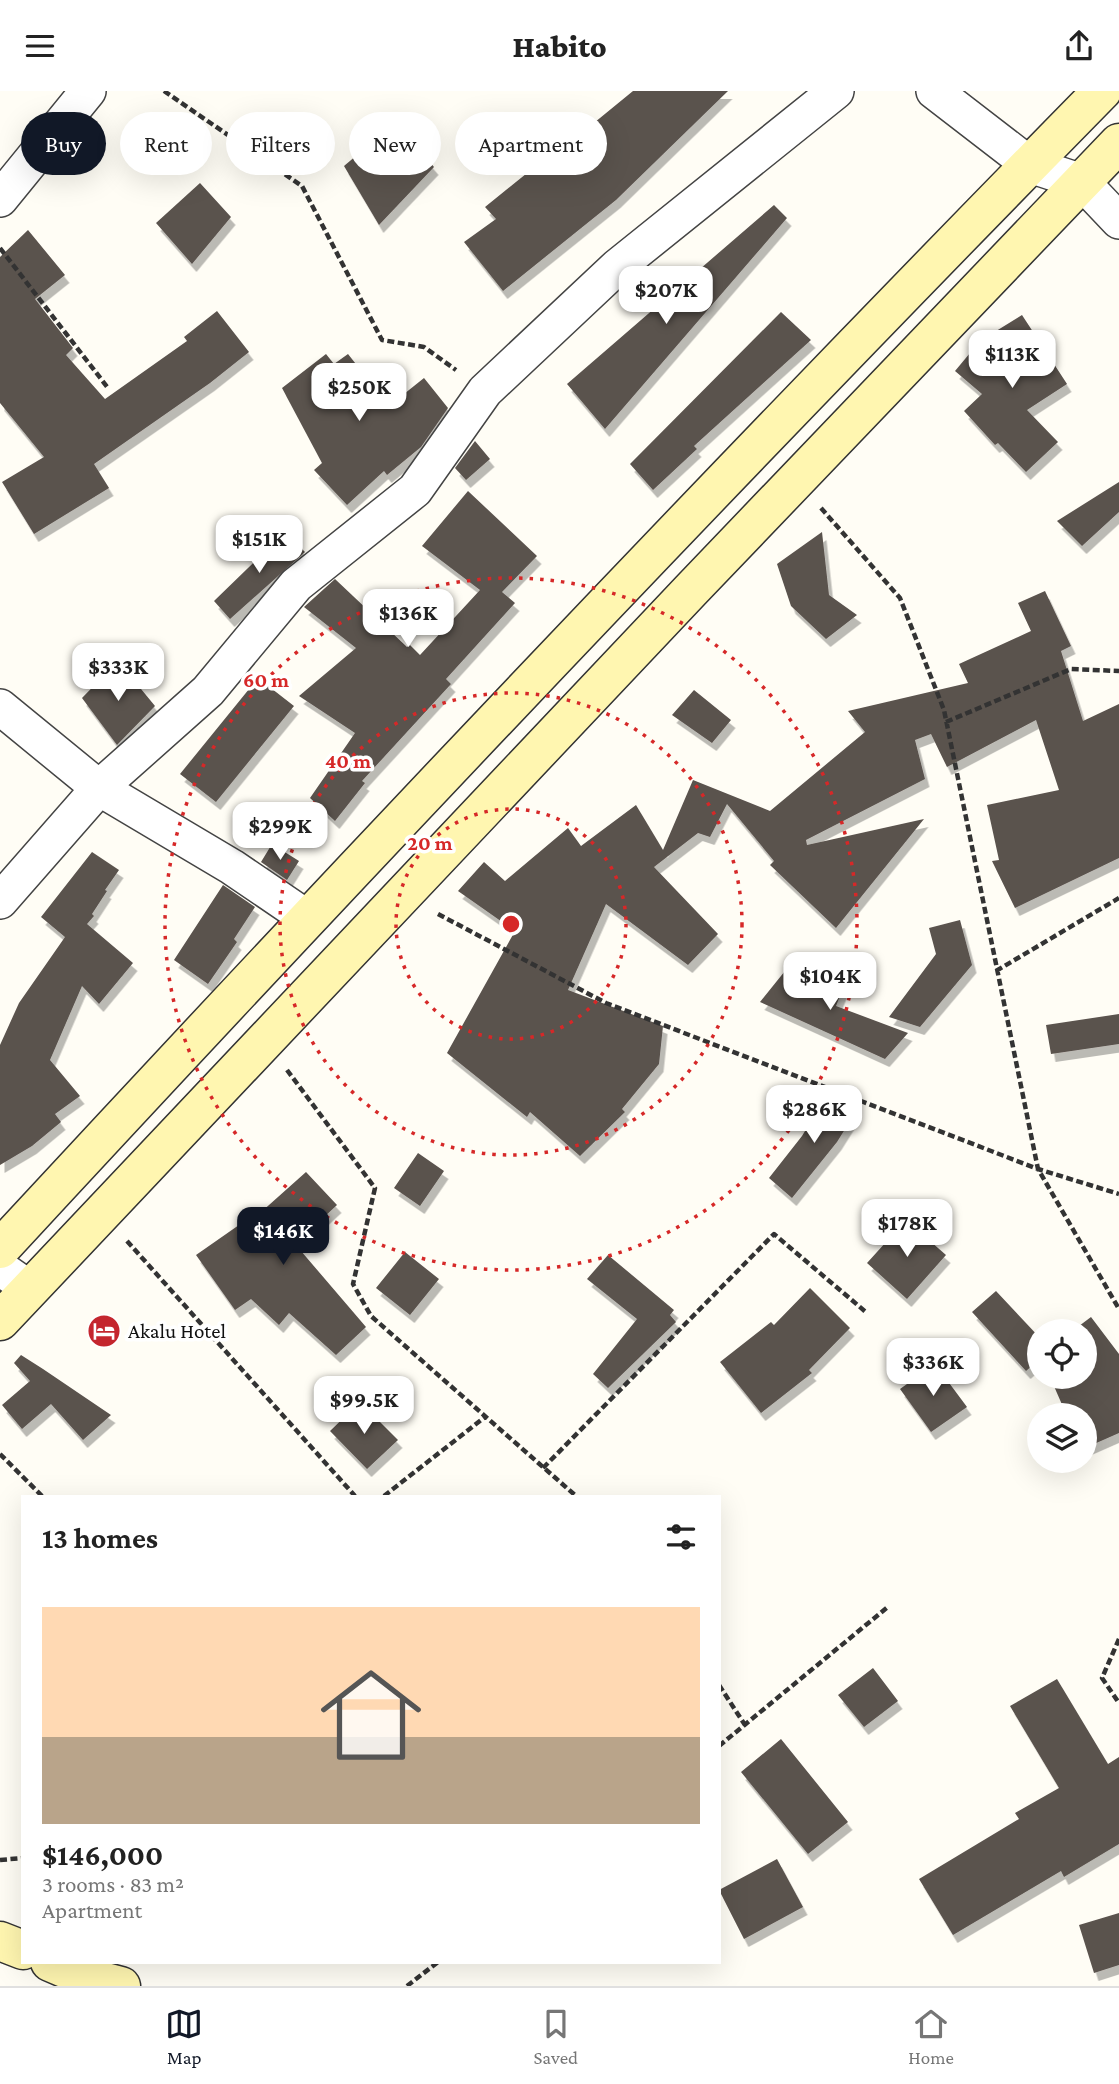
<!DOCTYPE html>
<html lang="en">
<head>
<meta charset="utf-8">
<style>
  :root { --surface:#fff; --page:#f6f6f6; --text:#222; --muted:#767676; --line:#e0e0e0; --accent:#111827 }
  body { margin:0; font-family:"Crimson Pro",serif; background:var(--page); color:var(--text); height:100vh; display:flex; flex-direction:column; font-size:26px; white-space:nowrap }
  * { box-sizing:border-box; margin:0 }
  p { font-size:23px; color:var(--muted) }
  .icon { flex:none; width:38px; height:38px; fill:none; stroke:currentColor; stroke-width:2; stroke-linecap:round; stroke-linejoin:round }
  .map { position:relative; flex:1; overflow:hidden }
  .details { position:absolute; left:21px; top:1404px; width:700px; height:469px; display:flex; flex-direction:column; background:var(--surface); border-radius:0px; box-shadow:0 7px 28px #0002 }
  .details>* { flex:none }
  .hud { position:absolute; left:21px; top:21px; width:700px; height:63px; display:flex; gap:14px }
  .fabs { position:absolute; left:1027px; top:1228px; display:grid; gap:14px }
  .fabs a { display:grid; place-items:center; width:70px; height:70px; border-radius:50%; background:var(--surface); box-shadow:0 7px 28px #0002; font-size:35px }
  .price { position:absolute; translate:-50% -60px; padding:0 16px; border-radius:14px; background:#fff; color:#222; font-size:23px; line-height:46px; filter:drop-shadow(0 2px 4px #0008) }
  .price::after { content:''; position:absolute; left:50%; top:42px; width:21px; height:16px; margin-left:-10px; background:inherit; clip-path:polygon(0 0,100% 0,50% 100%) }
  .price.on { background:var(--accent); color:#fff }
  ul { padding:0; list-style:none }
  li { display:grid; align-content:center; gap:14px; height:371px; padding:0 21px }
  li span { display:grid; place-items:center; height:217px; border-radius:0px; color:#555 }
  li>.icon { margin-inline-start:auto }
  span .icon { width:126px; height:126px; fill:#fffc; stroke-width:1 }
  li b { font-size:30px }
  h2 { display:flex; justify-content:space-between; align-items:center; height:84px; padding:0 21px; font-size:30px }
  .tag { padding:0 24px; border-radius:32px; background:var(--surface); box-shadow:0 7px 28px #0002; font-size:24px; line-height:63px }
  .tag.on { background:var(--accent); color:#fff }
  header { display:flex; justify-content:space-between; align-items:center; height:91px; padding:0 21px; background:var(--surface); font-size:32px; font-weight:800 }
  .tabs { display:flex; justify-content:space-around; align-items:center; height:98px; border-top:2px solid var(--line); background:var(--surface); font-size:19px; color:var(--muted) }
  .tabs a { display:grid; justify-items:center; gap:4px }
  .tabs .on { color:var(--accent) }
  .map>svg:first-child { display:block }
  .building { fill:#5a524d; filter:url(#shadow) }
  .lines { fill:none; stroke-linecap:round; stroke-linejoin:round }
  .street-casing { stroke:#444; stroke-width:38 }
  .secondary-casing { stroke:#333; stroke-width:41 }
  .path { stroke:#333; stroke-width:4.5; stroke-dasharray:7 3.5; stroke-linecap:butt }
  .street { stroke:#fff; stroke-width:35 }
  .secondary { stroke:#fff6b0; stroke-width:38 }
  .ring { fill:none; stroke:#d62828; stroke-width:3.5; stroke-dasharray:3.5 7 }
  .labels { text-anchor:middle; stroke-width:7; stroke-linejoin:round; paint-order:stroke }
  .poi-label { font-size:21px; fill:#111; stroke:#fff; text-anchor:start }
  .centre { fill:#d62828; stroke:#fff; stroke-width:3.5 }
  .ring-label { font-size:21px; text-anchor:middle; font-weight:bold; fill:#d62828; stroke:#fff; stroke-width:7; stroke-linejoin:round; paint-order:stroke }
</style>
</head>
<body>
<header><svg class="icon" aria-label="menu" viewBox="0 0 24 24"><path d="M4 6h16M4 12h16M4 18h16"/></svg>Habito<svg class="icon" aria-label="share" viewBox="0 0 24 24"><path d="M12 15V3M7 8l5-5 5 5M5 13v7h14v-7"/></svg></header>
<div class="map">
<svg width="1119" height="1895" viewBox="0 0 1119 1895">
  <defs>
    <filter id="shadow"><feDropShadow dx="4.5" dy="8" stdDeviation="0" flood-color="#0004"/></filter>
  </defs>
  <rect width="100%" height="100%" fill="#fffdf5"/>
  <path class="building" d="M 633,0 L 728,0 L 616,109 L 503,200 L 464,151 L 496,128 L 485,116 L 547,66 L 584,32 L 589,36 Z
    M 396,31 L 434,76 L 379,134 L 344,75 Z
    M 200,92 L 231,126 L 192,173 L 156,132 Z
    M 774,114 L 787,127 L 605,338 L 567,293 Z
    M 28,139 L 65,184 L 35,208 L 73,257 L 66,264 L 105,308 L 187,250 L 184,246 L 217,220 L 249,261 L 210,292 L 94,373 L 109,397 L 34,443 L 2,391 L 44,366 L 0,312 L 0,166 Z
    M 781,221 L 811,249 L 694,355 L 697,358 L 653,399 L 630,373 Z
    M 1022,224 L 1067,293 L 1027,319 L 1058,351 L 1026,381 L 998,352 L 995,354 L 964,320 L 982,303 L 955,280 L 980,250 Z
    M 326,263 L 334,273 L 348,263 L 389,315 L 424,287 L 448,317 L 421,356 L 387,384 L 384,380 L 347,414 L 314,379 L 322,372 L 282,297 Z
    M 475,350 L 490,368 L 466,389 L 455,377 Z
    M 1119,391 L 1119,421 L 1082,455 L 1057,430 Z
    M 468,400 L 537,465 L 502,501 L 515,512 L 446,588 L 451,593 L 362,690 L 365,692 L 335,730 L 310,707 L 355,642 L 299,605 L 356,557 L 304,516 L 335,488 L 407,556 L 410,554 L 420,564 L 480,499 L 422,455 Z
    M 285,441 L 305,461 L 230,528 L 214,510 Z
    M 822,441 L 829,504 L 857,524 L 826,548 L 791,515 L 777,473 Z
    M 1045,500 L 1071,555 L 1061,560 L 1083,630 L 1119,613 L 1119,767 L 1015,817 L 992,770 L 999,769 L 987,714 L 1059,699 L 1036,629 L 947,676 L 931,643 L 915,649 L 925,688 L 806,749 L 807,754 L 924,728 L 836,837 L 770,774 L 774,770 L 727,713 L 710,746 L 698,742 L 654,776 L 718,843 L 688,874 L 606,813 L 568,899 L 663,935 L 659,973 L 622,1018 L 625,1021 L 580,1065 L 530,1021 L 527,1026 L 447,962 L 515,840 L 458,800 L 484,771 L 505,790 L 568,737 L 581,755 L 636,714 L 663,759 L 693,689 L 770,720 L 865,641 L 848,620 L 968,592 L 959,573 L 1031,540 L 1018,512 Z
    M 118,570 L 155,615 L 117,654 L 82,607 Z
    M 258,587 L 294,615 L 216,711 L 180,683 Z
    M 694,599 L 731,629 L 712,652 L 672,624 Z
    M 272,753 L 299,770 L 287,789 L 261,771 Z
    M 92,761 L 119,779 L 105,799 L 107,800 L 92,823 L 94,825 L 87,833 L 133,872 L 99,913 L 82,895 L 50,969 L 80,1005 L 55,1023 L 61,1031 L 32,1055 L 0,1074 L 0,954 L 19,912 L 65,846 L 41,826 Z
    M 223,794 L 255,816 L 234,848 L 237,851 L 208,893 L 174,869 Z
    M 960,829 L 972,874 L 920,936 L 889,926 L 936,863 L 929,837 Z
    M 789,875 L 844,895 L 836,915 L 908,942 L 885,968 L 760,911 Z
    M 1119,923 L 1119,953 L 1051,963 L 1046,934 Z
    M 828,1002 L 857,1019 L 837,1051 L 792,1107 L 769,1087 L 802,1045 Z
    M 418,1062 L 444,1080 L 420,1115 L 394,1097 Z
    M 306,1081 L 337,1114 L 295,1153 L 366,1236 L 336,1264 L 289,1222 L 279,1234 L 251,1208 L 235,1219 L 196,1164 L 239,1134 L 242,1138 Z
    M 906,1129 L 946,1164 L 907,1208 L 867,1172 Z
    M 405,1161 L 439,1188 L 410,1224 L 376,1197 Z
    M 608,1164 L 674,1219 L 670,1224 L 676,1231 L 608,1297 L 593,1283 L 637,1228 L 587,1188 Z
    M 810,1197 L 850,1237 L 809,1279 L 812,1282 L 761,1322 L 720,1271 L 771,1231 L 774,1234 Z
    M 996,1200 L 1040,1247 L 1040,1268 L 1026,1280 L 972,1221 Z
    M 1091,1226 L 1119,1263 L 1119,1342 L 1085,1357 L 1085,1325 L 1067,1325 L 1050,1286 L 1085,1286 L 1085,1241 L 1071,1241 Z
    M 21,1264 L 43,1278 L 111,1324 L 83,1349 L 51,1313 L 22,1338 L 2,1314 L 30,1290 L 14,1272 Z
    M 935,1273 L 967,1316 L 931,1341 L 900,1298 Z
    M 360,1311 L 398,1349 L 367,1378 L 330,1340 Z
    M 873,1577 L 898,1610 L 864,1636 L 838,1604 Z
    M 1057,1588 L 1108,1673 L 1119,1666 L 1119,1753 L 1064,1786 L 1061,1780 L 953,1844 L 919,1788 L 1019,1728 L 1015,1722 L 1059,1697 L 1010,1615 Z
    M 781,1648 L 848,1731 L 808,1763 L 741,1681 Z
    M 777,1768 L 803,1816 L 744,1848 L 719,1799 Z
    M 1119,1822 L 1119,1874 L 1094,1882 L 1079,1834 Z"/>
  <g class="lines">
    <defs>
      <path id="street" d="M 934,0 L 1030,74 L 1082,91 L 1119,130
        M 0,108 L 88,0
        M 0,616 L 99,697 L 232,776 L 307,827
        M 0,810 L 99,697 L 208,600 L 296,494 L 415,399 L 485,300 L 617,176 L 836,0
        M 0,1177 L 30,1198"/>
      <path id="secondary" d="M 0,1158 C 362,767 729,380 1102,0
        M 0,1230 L 691,499 L 1119,52
        M 0,1850 L 23,1859
        M 50,1871 L 83,1885 L 121,1895"/>
    </defs>
    <use href="#street" class="street-casing"/>
    <use href="#secondary" class="secondary-casing"/>
    <path class="path" d="M 164,0 L 302,95 L 382,249 L 424,256 L 456,279
      M 0,157 L 108,297
      M 821,417 L 900,507 L 944,619 L 1038,1078 L 1119,1218
      M 946,631 L 1071,578 L 1119,580
      M 438,823 L 606,912 L 1038,1078 L 1119,1103
      M 996,880 L 1119,807
      M 287,979 L 375,1097 L 353,1193 L 371,1225 L 576,1405
      M 127,1150 L 355,1405
      M 0,1363 L 42,1405
      M 543,1377 L 774,1143 L 867,1222
      M 384,1405 L 485,1326
      M 1119,1548 L 1102,1587 L 1119,1612
      M 719,1594 L 745,1634
      M 719,1655 L 889,1515
      M 0,1769 L 23,1767
      M 407,1895 L 438,1871"/>
    <use href="#street" class="street"/>
    <use href="#secondary" class="secondary"/>
  </g>
  <g class="ring">
    <circle cx="511" cy="833" r="115"/>
    <circle cx="511" cy="833" r="231"/>
    <circle cx="511" cy="833" r="346"/>
  </g>
  <defs>
    <symbol id="hotel-disc" viewBox="-11 -11 22 22"><circle r="9.5" fill="#c4262e" stroke="#fff"/><path d="M-6-4.5h1.5V1H6V5H4.5V3h-9V5H-6ZM-4 0a1.8 1.8 0 1 1 3.6 0ZM.5 0V-2.5h3Q6-2.5 6 0Z" fill="#fff"/></symbol>
  </defs>
  <g fill-rule="evenodd">
    <use href="#hotel-disc" x="85" y="1221" width="38" height="38"/>
  </g>
  <g class="labels">
    <g class="poi-label">
      <text x="128" y="1247">Akalu Hotel</text>
    </g>
  </g>
  <circle cx="511" cy="833" r="10" class="centre"/>
  <g class="ring-label">
    <text x="266" y="596">60 m</text>
    <text x="348" y="677">40 m</text>
    <text x="430" y="759">20 m</text>
  </g>
</svg>
<div class="fabs">
<a><svg class="icon" aria-label="locate" viewBox="0 0 24 24"><circle cx="12" cy="12" r="6"/><path d="M12 2v4M12 18v4M2 12h4M18 12h4"/></svg></a>
<a><svg class="icon" aria-label="layers" viewBox="0 0 24 24"><path d="M12 4l9 5-9 5-9-5zM3 14l9 5 9-5"/></svg></a>
</div>
<b class="price" style="left:666px;top:235px">$207K</b>
<b class="price" style="left:1012px;top:299px">$113K</b>
<b class="price" style="left:359px;top:332px">$250K</b>
<b class="price" style="left:259px;top:484px">$151K</b>
<b class="price" style="left:408px;top:558px">$136K</b>
<b class="price" style="left:118px;top:612px">$333K</b>
<b class="price" style="left:280px;top:771px">$299K</b>
<b class="price" style="left:830px;top:921px">$104K</b>
<b class="price" style="left:814px;top:1054px">$286K</b>
<b class="price" style="left:907px;top:1168px">$178K</b>
<b class="price on" style="left:283px;top:1176px">$146K</b>
<b class="price" style="left:933px;top:1307px">$336K</b>
<b class="price" style="left:364px;top:1345px">$99.5K</b>
<div class="hud">
<a class="tag on">Buy</a>
<a class="tag">Rent</a>
<a class="tag">Filters</a>
<a class="tag">New</a>
<a class="tag">Apartment</a>
</div>
<section class="details">
<h2>13 homes<svg class="icon" aria-label="filters" viewBox="0 0 24 24"><path d="M4 7h16M4 17h16"/><circle cx="9" cy="7" r="2"/><circle cx="15" cy="17" r="2"/></svg></h2>
<ul>
<li><span style="background:linear-gradient(#ffd9b3 60%,#b9a48a 0)"><svg class="icon" aria-label="home" viewBox="0 0 24 24"><path d="M3 11l9-7 9 7M6 9v11h12V9"/></svg></span><div><b>$146,000</b><p>3 rooms · 83 m²</p><p>Apartment</p></div></li>
</ul>
</section>
</div>
<nav class="tabs">
<a class="on"><svg class="icon" aria-label="map" viewBox="0 0 24 24"><path d="M3 6l6-2 6 2 6-2v14l-6 2-6-2-6 2zM9 4v14M15 6v14"/></svg>Map</a>
<a><svg class="icon" aria-label="saved" viewBox="0 0 24 24"><path d="M7 4h10v16l-5-4-5 4z"/></svg>Saved</a>
<a><svg class="icon" aria-label="home" viewBox="0 0 24 24"><path d="M3 11l9-7 9 7M6 9v11h12V9"/></svg>Home</a>
</nav>
</body>
</html>
